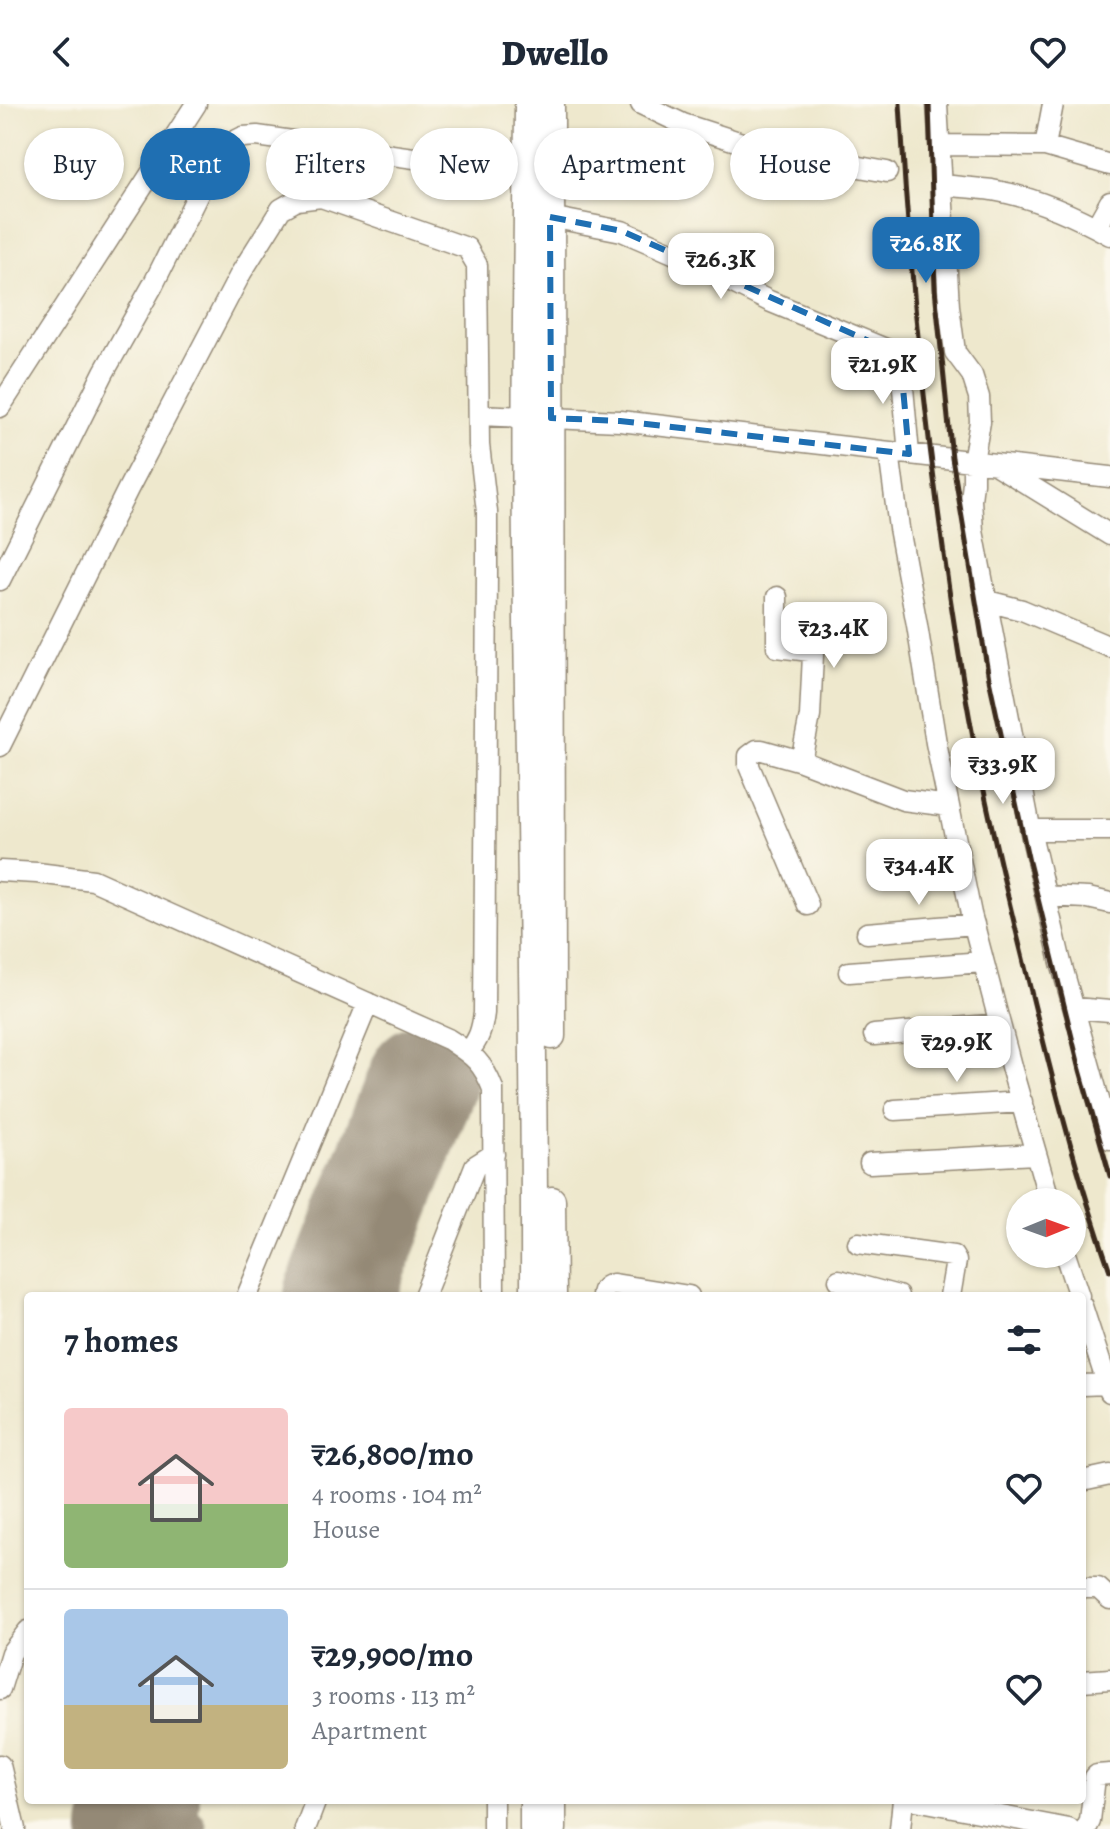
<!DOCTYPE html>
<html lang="en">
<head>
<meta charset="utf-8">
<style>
  :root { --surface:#fff; --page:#f6f6f7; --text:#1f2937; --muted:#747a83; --line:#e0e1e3; --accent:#1f6fb2 }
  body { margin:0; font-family:Alegreya,serif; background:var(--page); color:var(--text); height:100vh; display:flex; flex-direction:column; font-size:30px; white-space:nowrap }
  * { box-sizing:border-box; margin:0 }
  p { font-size:26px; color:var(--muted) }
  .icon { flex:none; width:44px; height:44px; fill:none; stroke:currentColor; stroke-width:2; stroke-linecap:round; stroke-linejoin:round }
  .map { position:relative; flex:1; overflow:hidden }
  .details { position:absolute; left:24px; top:1188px; width:1062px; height:512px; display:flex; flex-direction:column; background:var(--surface); border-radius:8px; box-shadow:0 2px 6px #0004 }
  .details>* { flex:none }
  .top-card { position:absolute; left:24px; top:24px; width:1062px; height:72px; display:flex; gap:16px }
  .needle { width:52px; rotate:89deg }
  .buttons { position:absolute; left:1006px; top:1084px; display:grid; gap:16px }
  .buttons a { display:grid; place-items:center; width:80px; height:80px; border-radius:50%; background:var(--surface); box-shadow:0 2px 6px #0004; font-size:40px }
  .price { position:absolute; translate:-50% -68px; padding:0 18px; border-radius:16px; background:#fff; color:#222; font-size:26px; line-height:52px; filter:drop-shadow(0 2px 4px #0008) }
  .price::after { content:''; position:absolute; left:50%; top:48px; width:24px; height:18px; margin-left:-12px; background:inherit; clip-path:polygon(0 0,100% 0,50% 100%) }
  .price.on { background:var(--accent); color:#fff }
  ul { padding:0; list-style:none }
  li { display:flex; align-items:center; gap:24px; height:200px; padding:0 40px }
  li+li { border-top:2px solid var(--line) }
  li span { display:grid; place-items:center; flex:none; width:224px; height:160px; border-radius:8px; color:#555 }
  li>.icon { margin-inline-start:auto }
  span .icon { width:96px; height:96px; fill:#fffc; stroke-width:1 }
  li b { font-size:34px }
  h2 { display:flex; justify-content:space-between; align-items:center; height:96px; padding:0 40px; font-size:34px }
  .tag { padding:0 28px; border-radius:36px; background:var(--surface); box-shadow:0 2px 6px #0004; font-size:28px; line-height:72px }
  .tag.on { background:var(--accent); color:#fff }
  header { display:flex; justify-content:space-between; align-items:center; height:104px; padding:0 40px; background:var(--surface); font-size:36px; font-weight:800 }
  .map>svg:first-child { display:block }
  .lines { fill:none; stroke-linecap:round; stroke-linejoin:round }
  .taxiway { stroke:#948976; stroke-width:44 }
  .runway { stroke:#948976; stroke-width:110 }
  .minor-casing { stroke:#948976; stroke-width:23 }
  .major-casing { stroke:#948976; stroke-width:29 }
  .minor { stroke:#fff; stroke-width:20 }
  .major { stroke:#fff; stroke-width:26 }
  .rail { stroke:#3b2a1e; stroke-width:5 }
  .marked { fill:none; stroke:#1f6fb2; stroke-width:6; stroke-dasharray:16 10; stroke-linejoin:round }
</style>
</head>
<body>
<header><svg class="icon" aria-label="back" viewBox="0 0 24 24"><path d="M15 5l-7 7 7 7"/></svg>Dwello<svg class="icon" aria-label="heart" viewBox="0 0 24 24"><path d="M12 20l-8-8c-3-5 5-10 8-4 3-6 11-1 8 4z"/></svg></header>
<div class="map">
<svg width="1110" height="1725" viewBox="0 0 1110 1725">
  <rect width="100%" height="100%" fill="#fbf7ec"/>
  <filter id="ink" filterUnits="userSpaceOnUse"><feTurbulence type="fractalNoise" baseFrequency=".0125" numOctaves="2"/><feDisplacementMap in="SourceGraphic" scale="16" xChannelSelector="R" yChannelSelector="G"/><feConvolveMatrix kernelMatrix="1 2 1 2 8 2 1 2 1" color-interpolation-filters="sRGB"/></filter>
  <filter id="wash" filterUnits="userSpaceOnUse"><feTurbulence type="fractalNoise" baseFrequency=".006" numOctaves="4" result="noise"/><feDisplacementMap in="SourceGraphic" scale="32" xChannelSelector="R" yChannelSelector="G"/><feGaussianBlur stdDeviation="1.8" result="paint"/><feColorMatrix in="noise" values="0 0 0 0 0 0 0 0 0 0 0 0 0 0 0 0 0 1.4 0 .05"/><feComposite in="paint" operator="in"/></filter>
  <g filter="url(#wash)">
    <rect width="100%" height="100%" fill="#eee8cd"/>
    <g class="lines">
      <path class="taxiway" d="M 141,1708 L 185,1725"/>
      <path class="runway" d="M 339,1192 L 423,975
        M 134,1725 L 145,1696"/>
    </g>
  </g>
  <g filter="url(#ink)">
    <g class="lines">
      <defs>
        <path id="minor" d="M 641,0 L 683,20 L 807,60 L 832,58 L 887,68
          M 937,0 L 949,202 L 955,248 L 972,271 L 979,293 L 980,318 L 973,357 L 973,379 L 971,396 L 973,427 L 1032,734 L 1061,859 L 1110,1035
          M 940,41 L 1045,42 L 1110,61
          M 1045,42 L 1053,0
          M 942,81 C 959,83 976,84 992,86 C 1034,93 1074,111 1110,131
          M 550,113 L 622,127 L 673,149 L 769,197 L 900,251 L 909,350
          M 1096,123 L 1110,98
          M 0,303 L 196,0
          M 479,311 L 620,317 L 1110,373
          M 889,348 L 899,424 L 917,521 L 936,639 L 971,810 L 1012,966 L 1050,1098
          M 998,362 L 1110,431
          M 0,476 L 104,268 L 153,181 L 218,50 L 229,40 L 243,33 L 257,32 L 528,70
          M 777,493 L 777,543 L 810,547 L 813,551 L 810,612 L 801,657
          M 987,497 L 1022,506 L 1110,543
          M 0,642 L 128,385 L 241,169 L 281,105 L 297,96 L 321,93 L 467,144 L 477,161 L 479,341 L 487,408 L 487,467 L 484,909 C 482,925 479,936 468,948
          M 1031,726 L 1110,726
          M 0,767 L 37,769 L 93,776 L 448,935 C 472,951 482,956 493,985 L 494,1192
          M 1046,792 L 1088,794 L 1110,799
          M 808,801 L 749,662 L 749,652 L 757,646 L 762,646 L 801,657 L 903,696 L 949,702
          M 867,829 L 974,820
          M 849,868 L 983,858
          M 1074,904 L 1110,907
          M 874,931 L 1000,920
          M 895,1006 L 1022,998
          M 870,1059 L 1036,1050
          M 858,1139 L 953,1152 L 956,1157 L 950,1192
          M 1065,1150 L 1079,1192
          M 839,1176 L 898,1192
          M 247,1192 L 368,899
          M 424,1192 L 475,1062 L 494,1050
          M 602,1192 C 602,1184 607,1181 614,1180 L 689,1192
          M 1082,1202 L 1110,1288
          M 1082,1281 L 1107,1280
          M 1082,1377 L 1110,1371
          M 1082,1484 L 1098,1484 L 1110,1495
          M 1082,1577 L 1110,1575
          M 0,1585 L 11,1549 L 28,1527
          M 0,1661 L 15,1725
          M 916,1696 L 1069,1725
          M 305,1725 L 316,1696
          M 493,1725 L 493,1696
          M 900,1725 L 903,1696
          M 1086,1725 L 1090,1717 L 1095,1673 L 1097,1671 L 1110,1670"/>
        <path id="major" d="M 528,0 C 527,147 524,294 526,442 C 529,692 535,942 534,1192
          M 551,0 L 552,932
          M 552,1096 L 553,1192
          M 533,1725 L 533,1696
          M 553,1725 L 553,1696"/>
      </defs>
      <use href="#minor" class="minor-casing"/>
      <use href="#major" class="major-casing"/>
      <use href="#minor" class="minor"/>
      <use href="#major" class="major"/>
      <path class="rail" d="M 900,0 C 911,199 933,397 966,594 C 982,687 1004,779 1027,871 C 1051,970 1076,1070 1110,1167
        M 929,0 L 935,185 L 952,354 L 989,575 L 1029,758 L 1080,966 L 1110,1072"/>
    </g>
  </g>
  <path class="marked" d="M 550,113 L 622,127 L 900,251 L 909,350 L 620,317 L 551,314 Z"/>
</svg>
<div class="buttons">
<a><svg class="needle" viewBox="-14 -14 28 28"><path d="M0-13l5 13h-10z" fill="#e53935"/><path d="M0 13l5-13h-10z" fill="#747a83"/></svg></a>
</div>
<b class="price on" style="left:926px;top:181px">₹26.8K</b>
<b class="price" style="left:721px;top:197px">₹26.3K</b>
<b class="price" style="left:883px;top:302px">₹21.9K</b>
<b class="price" style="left:834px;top:566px">₹23.4K</b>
<b class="price" style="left:1003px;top:702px">₹33.9K</b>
<b class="price" style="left:919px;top:803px">₹34.4K</b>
<b class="price" style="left:957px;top:980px">₹29.9K</b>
<div class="top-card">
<a class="tag">Buy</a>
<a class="tag on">Rent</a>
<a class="tag">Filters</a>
<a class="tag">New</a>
<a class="tag">Apartment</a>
<a class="tag">House</a>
</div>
<section class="details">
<h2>7 homes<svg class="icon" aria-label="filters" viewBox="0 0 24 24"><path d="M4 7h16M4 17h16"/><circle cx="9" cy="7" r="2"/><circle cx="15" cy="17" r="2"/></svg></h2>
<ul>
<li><span style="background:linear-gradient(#f6c9c9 60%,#8fb573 0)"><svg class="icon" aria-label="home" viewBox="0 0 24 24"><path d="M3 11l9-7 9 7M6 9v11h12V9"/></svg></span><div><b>₹26,800/mo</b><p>4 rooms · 104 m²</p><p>House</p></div><svg class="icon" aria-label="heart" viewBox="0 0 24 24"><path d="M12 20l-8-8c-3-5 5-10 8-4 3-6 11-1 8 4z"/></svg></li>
<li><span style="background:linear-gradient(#a9c7e8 60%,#c2b280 0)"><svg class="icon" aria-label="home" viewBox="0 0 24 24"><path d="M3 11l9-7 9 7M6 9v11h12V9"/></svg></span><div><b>₹29,900/mo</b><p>3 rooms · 113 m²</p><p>Apartment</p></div><svg class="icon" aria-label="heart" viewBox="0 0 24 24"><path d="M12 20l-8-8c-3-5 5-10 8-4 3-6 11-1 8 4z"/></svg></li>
</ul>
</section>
</div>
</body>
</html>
